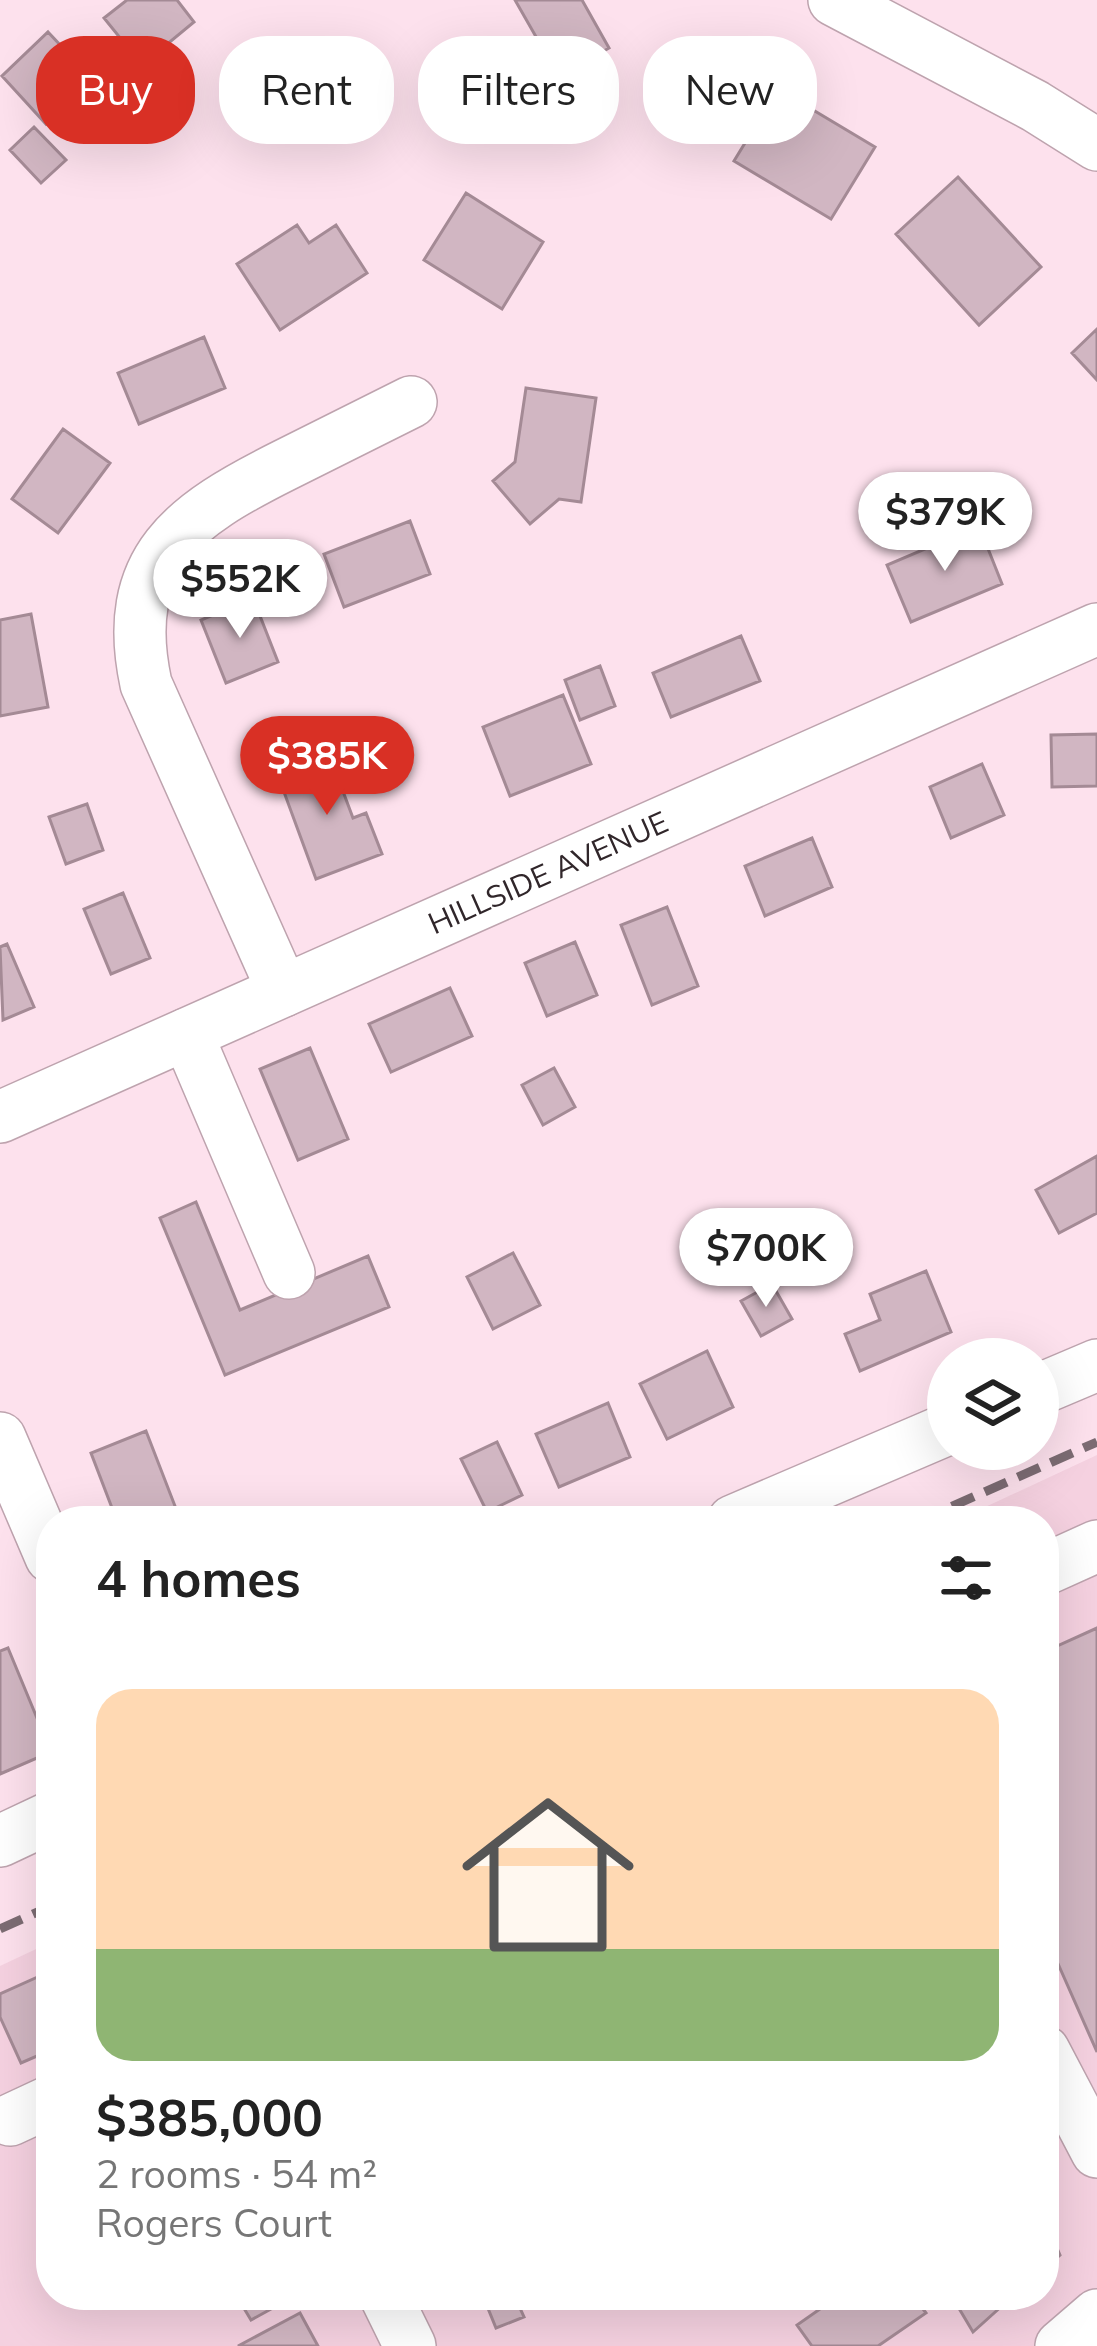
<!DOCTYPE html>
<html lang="en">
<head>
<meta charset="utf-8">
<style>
  :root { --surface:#fff; --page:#f6f6f6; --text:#222; --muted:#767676; --line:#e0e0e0; --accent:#d93025 }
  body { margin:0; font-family:Mulish,sans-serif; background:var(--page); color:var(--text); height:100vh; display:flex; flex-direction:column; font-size:45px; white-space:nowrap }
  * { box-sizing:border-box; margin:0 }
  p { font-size:39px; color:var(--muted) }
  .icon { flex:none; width:66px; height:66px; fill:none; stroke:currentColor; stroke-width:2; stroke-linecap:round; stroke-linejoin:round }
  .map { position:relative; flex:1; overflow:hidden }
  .sheet { position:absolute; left:36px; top:1506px; width:1023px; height:804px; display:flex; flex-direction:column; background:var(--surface); border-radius:48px; box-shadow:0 12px 48px #0002 }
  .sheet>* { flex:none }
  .banner { position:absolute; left:36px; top:36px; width:1026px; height:108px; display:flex; gap:24px }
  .buttons { position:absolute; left:927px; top:1338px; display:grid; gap:24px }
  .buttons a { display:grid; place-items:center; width:132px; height:132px; border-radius:50%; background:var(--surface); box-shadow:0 12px 48px #0002; font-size:60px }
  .price { position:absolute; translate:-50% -102px; padding:0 27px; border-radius:42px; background:#fff; color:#222; font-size:39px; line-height:78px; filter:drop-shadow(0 3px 6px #0008) }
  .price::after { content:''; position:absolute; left:50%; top:72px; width:36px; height:27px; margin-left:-18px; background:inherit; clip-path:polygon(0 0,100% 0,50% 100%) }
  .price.active { background:var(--accent); color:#fff }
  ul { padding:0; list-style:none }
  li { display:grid; align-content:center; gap:24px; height:636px; padding:0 60px }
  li+li { border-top:3px solid var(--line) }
  li span { display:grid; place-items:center; height:372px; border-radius:36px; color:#555 }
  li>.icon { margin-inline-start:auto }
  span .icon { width:216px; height:216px; fill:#fffc; stroke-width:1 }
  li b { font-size:51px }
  h2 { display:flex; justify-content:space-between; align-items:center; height:144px; padding:0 60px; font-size:51px }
  .tag { padding:0 42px; border-radius:48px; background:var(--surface); box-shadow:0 12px 48px #0002; font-size:42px; line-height:108px }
  .tag.active { background:var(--accent); color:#fff }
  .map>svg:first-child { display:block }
  .built { fill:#f5d1e0 }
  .building { fill:#d1b6c2; stroke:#a48a95; stroke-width:3 }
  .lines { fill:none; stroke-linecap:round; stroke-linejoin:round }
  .minor-casing { stroke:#bea3ae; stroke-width:54 }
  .minor { stroke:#fff; stroke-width:51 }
  .rail { stroke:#7c6c73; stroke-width:9; stroke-dasharray:24 12; stroke-linecap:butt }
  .labels { text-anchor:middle; stroke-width:10; stroke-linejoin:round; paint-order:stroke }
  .street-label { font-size:30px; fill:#30262a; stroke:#fff3f8 }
</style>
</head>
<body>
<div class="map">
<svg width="1097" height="2346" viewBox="0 0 1097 2346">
  <rect width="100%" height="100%" fill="#fde1ed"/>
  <path class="built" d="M 1097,1455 L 1097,2346 L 0,2346 L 0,1966 L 51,1942 L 51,2295 L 1044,2295 L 1044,1521 L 955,1521 Z"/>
  <path class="building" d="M 127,0 L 177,0 L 194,22 L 142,65 L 104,18 Z
    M 515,0 L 582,0 L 609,48 L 559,77 Z
    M 48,32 L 93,80 L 46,124 L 2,76 Z
    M 778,89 L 875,147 L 831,219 L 734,161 Z
    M 34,127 L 66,160 L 41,183 L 10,150 Z
    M 958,177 L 1041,267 L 979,325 L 896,234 Z
    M 466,193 L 543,242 L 502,309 L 424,260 Z
    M 297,225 L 309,243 L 336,225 L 367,273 L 280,330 L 237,264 Z
    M 1097,329 L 1097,380 L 1072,353 Z
    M 204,337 L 225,388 L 139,424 L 118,373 Z
    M 526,388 L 596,398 L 581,502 L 559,499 L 530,524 L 493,481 L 515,462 Z
    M 63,429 L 110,463 L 58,533 L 12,499 Z
    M 410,521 L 430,574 L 344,607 L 324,554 Z
    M 979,526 L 1002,584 L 911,622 L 887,565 Z
    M 253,598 L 278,662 L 226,683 L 201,620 Z
    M 31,614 L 48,707 L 0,716 L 0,620 Z
    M 741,636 L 760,681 L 671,717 L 653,673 Z
    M 600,666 L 615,706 L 580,720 L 565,680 Z
    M 563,695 L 591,764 L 510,796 L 483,727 Z
    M 1097,734 L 1097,786 L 1052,787 L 1051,735 Z
    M 329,754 L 353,818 L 366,813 L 382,854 L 316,879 L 277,773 Z
    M 982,764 L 1004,815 L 951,838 L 930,787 Z
    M 87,804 L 103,850 L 66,864 L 49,817 Z
    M 812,838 L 832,887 L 765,916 L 745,866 Z
    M 123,893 L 150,958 L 111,974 L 84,909 Z
    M 667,907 L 698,986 L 652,1005 L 621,925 Z
    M 575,942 L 597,995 L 547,1016 L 525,963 Z
    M 7,944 L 34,1007 L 3,1020 L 0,947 Z
    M 450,988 L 472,1036 L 391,1072 L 369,1024 Z
    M 310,1048 L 348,1139 L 298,1160 L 260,1069 Z
    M 554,1068 L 575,1107 L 543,1125 L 522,1085 Z
    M 1097,1156 L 1097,1213 L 1059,1233 L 1036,1190 Z
    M 196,1202 L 240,1310 L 368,1256 L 389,1307 L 225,1375 L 160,1218 Z
    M 513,1253 L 540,1305 L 493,1329 L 467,1277 Z
    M 926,1271 L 951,1332 L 860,1371 L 845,1334 L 880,1320 L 870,1294 Z
    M 772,1284 L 792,1319 L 761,1336 L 741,1301 Z
    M 707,1351 L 733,1407 L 667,1439 L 640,1384 Z
    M 608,1403 L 630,1457 L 559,1487 L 536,1434 Z
    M 146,1431 L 180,1519 L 117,1521 L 91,1453 Z
    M 497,1442 L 522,1495 L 487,1512 L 461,1459 Z
    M 1097,1628 L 1097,2052 L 1044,1932 L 1044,1693 L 1056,1688 L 1044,1652 Z
    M 8,1648 L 51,1752 L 0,1774 L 0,1651 Z
    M 51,1971 L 51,2050 L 21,2063 L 0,2017 L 0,1994 Z
    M 1044,2218 L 1060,2255 L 1044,2269 Z
    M 236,2295 L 289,2295 L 291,2298 L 251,2320 Z
    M 499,2295 L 514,2295 L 524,2317 L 496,2328 L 485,2301 Z
    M 840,2295 L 913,2295 L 926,2313 L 878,2346 L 812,2346 L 797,2325 Z
    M 951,2295 L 1014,2295 L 973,2332 Z
    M 300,2313 L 318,2346 L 238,2346 Z"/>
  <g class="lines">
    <defs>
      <g id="minor">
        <path d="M 834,0 L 1035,106 L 1097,145"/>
        <path d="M 283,991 L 146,684 C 119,559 185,515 285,465 C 327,444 369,423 411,402"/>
        <path d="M 187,1034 L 289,1273"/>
        <path id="s1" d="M 0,1117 L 1097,629"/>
        <path d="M 1038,1390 L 1097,1365"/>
        <path d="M 0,1438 L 51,1557"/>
        <path d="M 733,1521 L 948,1429"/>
        <path d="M 1044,1570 L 1097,1546"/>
        <path d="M 0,1841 L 51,1817"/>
        <path d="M 1044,2051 L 1097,2152"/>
        <path d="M 10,2120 L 51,2101"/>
        <path d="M 385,2295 L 410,2346"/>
        <path d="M 1061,2346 L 1097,2315"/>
      </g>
    </defs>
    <use href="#minor" class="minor-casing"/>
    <use href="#minor" class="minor"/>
    <path class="rail" d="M 919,1521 L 1097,1442
      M 0,1929 L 51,1906"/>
  </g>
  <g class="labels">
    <g class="street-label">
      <text dy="10" stroke="none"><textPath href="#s1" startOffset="600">HILLSIDE AVENUE</textPath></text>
    </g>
  </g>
</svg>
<div class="buttons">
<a><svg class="icon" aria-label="layers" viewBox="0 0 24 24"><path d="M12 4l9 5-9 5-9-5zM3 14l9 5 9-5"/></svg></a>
</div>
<b class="price" style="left:945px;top:574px">$379K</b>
<b class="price" style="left:240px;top:641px">$552K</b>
<b class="price active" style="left:327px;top:818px">$385K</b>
<b class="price" style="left:766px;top:1310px">$700K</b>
<div class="banner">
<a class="tag active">Buy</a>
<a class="tag">Rent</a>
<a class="tag">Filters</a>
<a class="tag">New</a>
</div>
<section class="sheet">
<h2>4 homes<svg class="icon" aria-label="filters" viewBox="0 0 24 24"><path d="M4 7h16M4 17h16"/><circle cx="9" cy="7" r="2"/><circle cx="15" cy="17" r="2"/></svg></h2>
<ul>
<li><span style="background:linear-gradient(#ffd9b3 70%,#8fb573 0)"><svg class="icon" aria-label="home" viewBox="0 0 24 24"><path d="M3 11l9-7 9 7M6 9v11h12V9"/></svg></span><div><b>$385,000</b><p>2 rooms · 54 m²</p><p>Rogers Court</p></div></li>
</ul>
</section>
</div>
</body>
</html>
